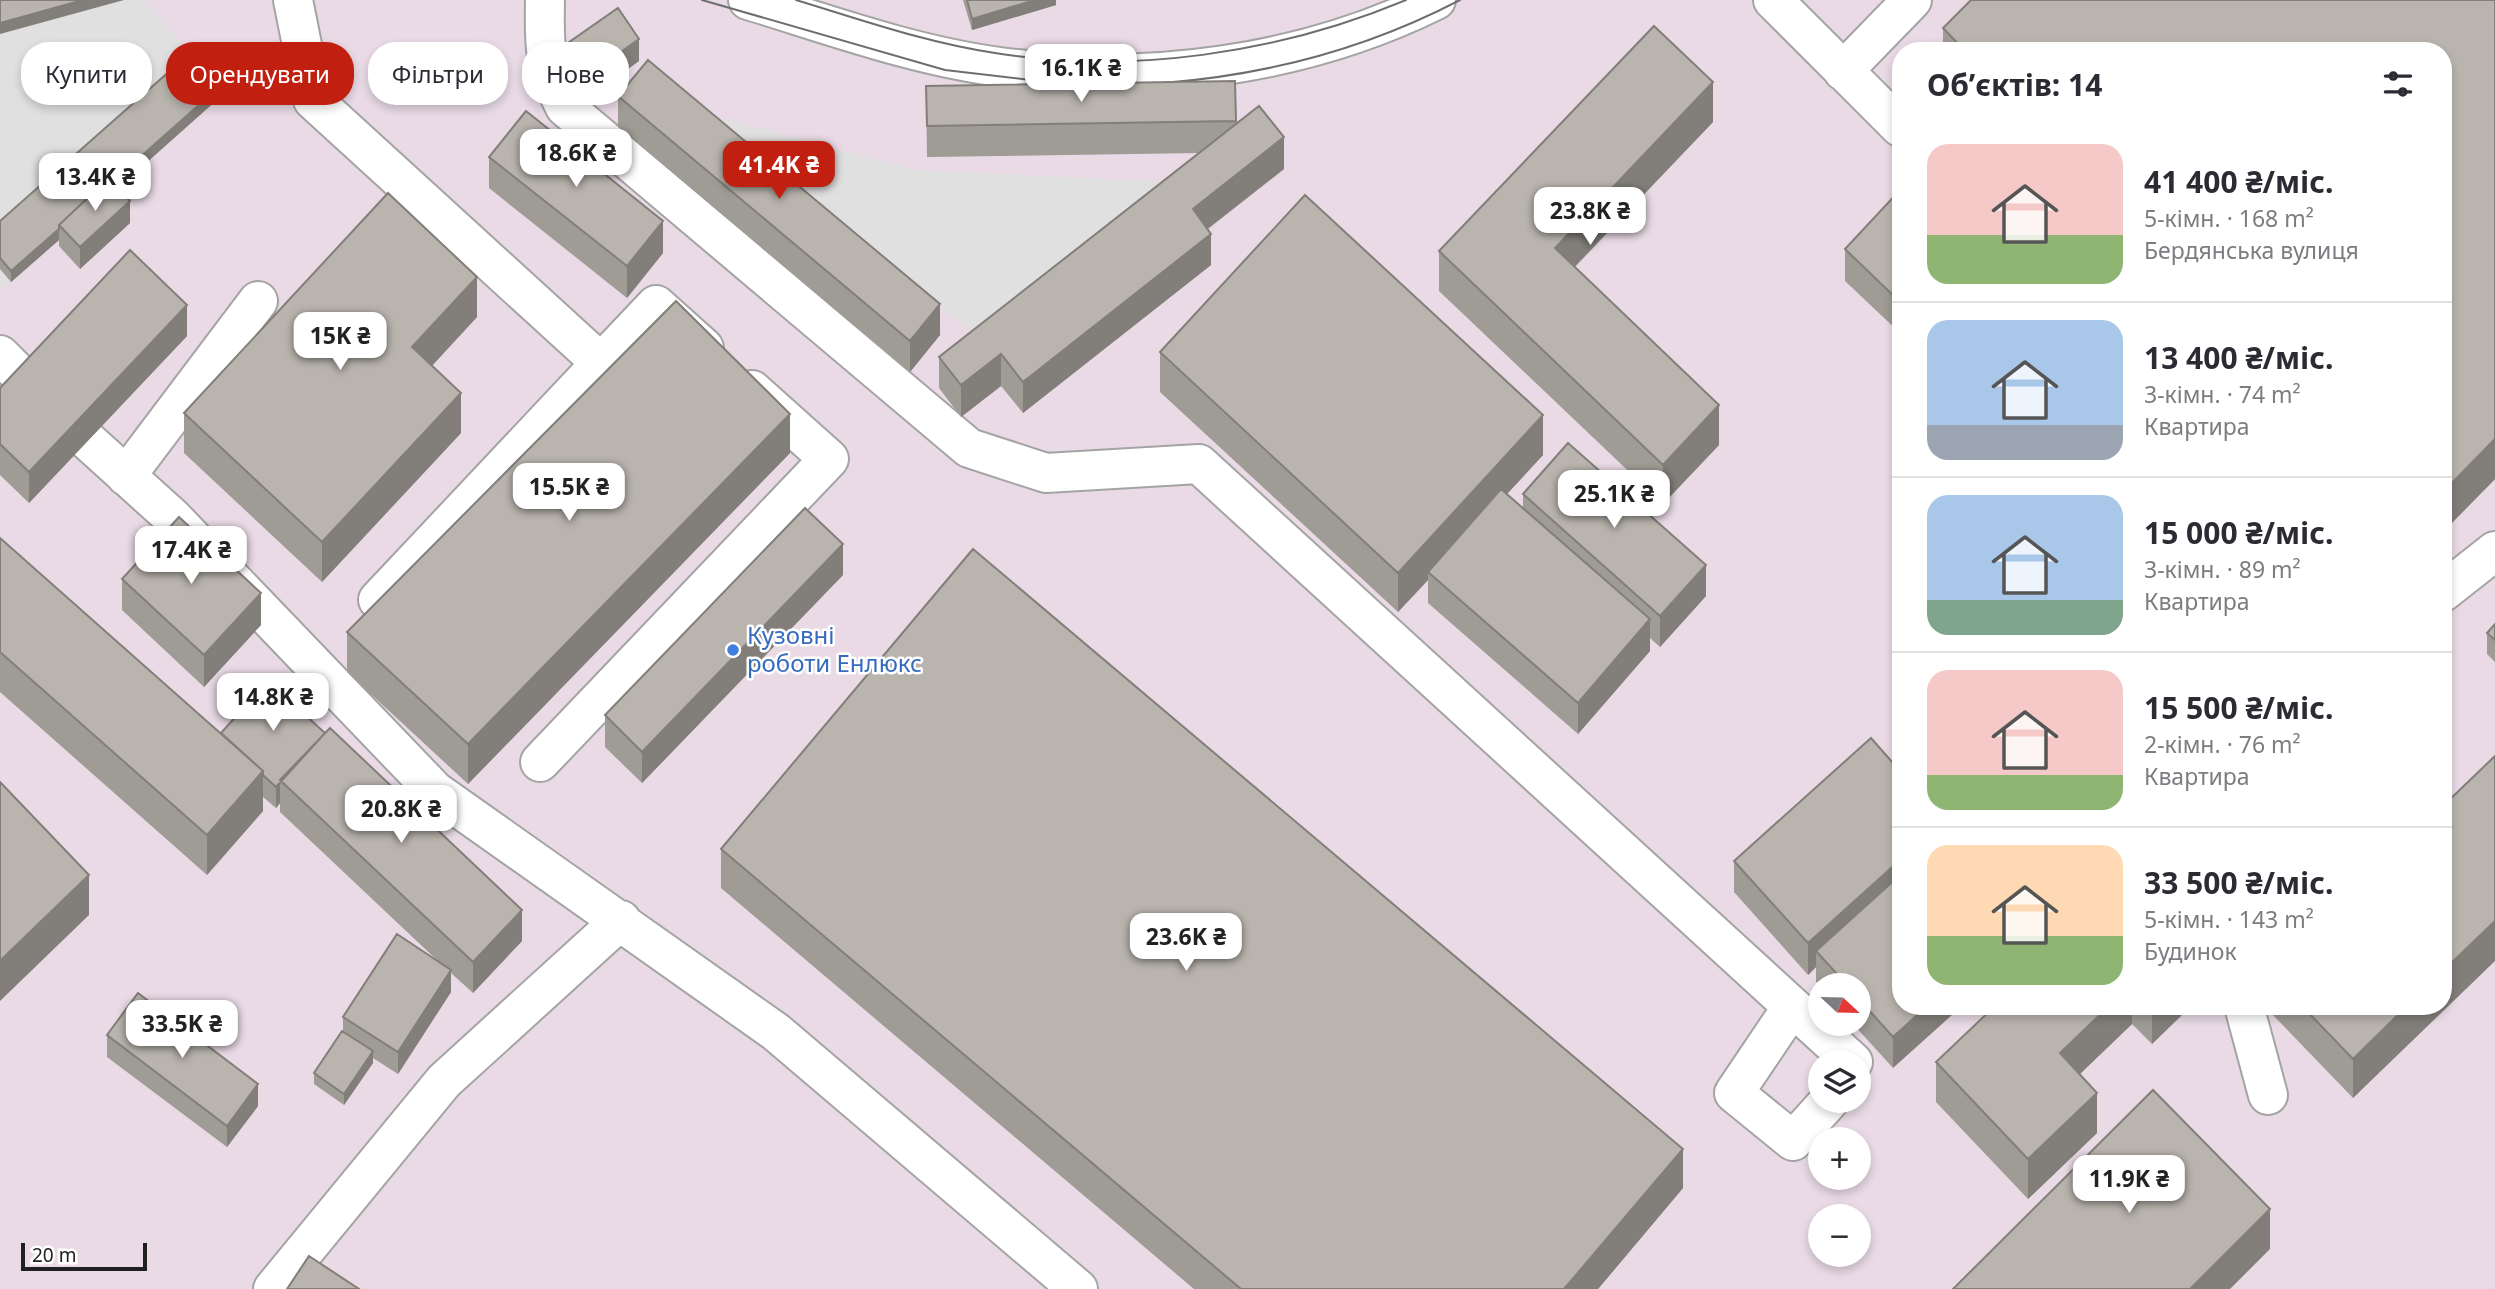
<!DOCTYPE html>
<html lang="uk">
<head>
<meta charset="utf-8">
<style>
  :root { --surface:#fff; --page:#f7f7f7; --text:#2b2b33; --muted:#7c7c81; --line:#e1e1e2; --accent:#c11f10 }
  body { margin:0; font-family:"Noto Sans",sans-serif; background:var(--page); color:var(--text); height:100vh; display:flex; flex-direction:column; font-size:26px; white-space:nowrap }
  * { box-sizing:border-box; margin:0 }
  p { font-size:23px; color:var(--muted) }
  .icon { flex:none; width:38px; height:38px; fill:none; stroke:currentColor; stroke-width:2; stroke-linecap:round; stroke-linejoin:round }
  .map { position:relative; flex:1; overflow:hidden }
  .sheet { position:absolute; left:1892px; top:42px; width:560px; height:973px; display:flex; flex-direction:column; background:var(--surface); border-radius:28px; box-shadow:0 4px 10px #0003 }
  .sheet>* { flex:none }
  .banner { position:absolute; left:21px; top:42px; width:665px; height:63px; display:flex; gap:14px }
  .needle { width:46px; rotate:112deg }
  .controls { position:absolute; left:1808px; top:973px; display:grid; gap:14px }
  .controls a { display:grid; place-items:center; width:63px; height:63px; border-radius:50%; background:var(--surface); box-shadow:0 4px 10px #0003; font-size:35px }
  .scale { position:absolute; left:21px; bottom:18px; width:126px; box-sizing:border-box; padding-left:7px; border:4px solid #202020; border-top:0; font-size:19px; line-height:24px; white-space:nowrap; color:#202020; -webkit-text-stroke:5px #fff; paint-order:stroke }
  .price { position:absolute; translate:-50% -60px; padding:0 16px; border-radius:14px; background:#fff; color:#222; font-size:23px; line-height:46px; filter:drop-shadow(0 2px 4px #0008) }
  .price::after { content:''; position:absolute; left:50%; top:42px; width:21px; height:16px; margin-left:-10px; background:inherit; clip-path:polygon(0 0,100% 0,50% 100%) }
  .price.selected { background:var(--accent); color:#fff }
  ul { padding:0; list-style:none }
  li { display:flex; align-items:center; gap:21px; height:175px; padding:0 35px }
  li+li { border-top:2px solid var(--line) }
  li span { display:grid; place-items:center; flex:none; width:196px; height:140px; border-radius:21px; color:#555 }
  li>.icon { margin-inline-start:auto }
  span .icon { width:84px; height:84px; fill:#fffc; stroke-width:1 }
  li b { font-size:30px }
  h2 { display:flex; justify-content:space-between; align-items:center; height:84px; padding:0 35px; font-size:30px }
  .pill { padding:0 24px; border-radius:28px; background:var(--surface); box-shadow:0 4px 10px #0003; font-size:24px; line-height:63px }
  .pill.selected { background:var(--accent); color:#fff }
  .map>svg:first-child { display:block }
  .industrial { fill:#e9dae5; fill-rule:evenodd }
  .parking { fill:#e0e0e0 }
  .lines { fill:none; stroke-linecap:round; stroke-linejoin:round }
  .minor-casing { stroke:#a4a4a4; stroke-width:42 }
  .minor { stroke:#fff; stroke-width:38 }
  .tram { stroke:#6e6e6e; stroke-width:2 }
  .wall { fill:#9f9b95 }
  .shaded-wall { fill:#827e79 }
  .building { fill:#b9b4ad; stroke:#827e79; stroke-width:2 }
  .shop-dot { fill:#3f7fe0; stroke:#fff; stroke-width:2.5 }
  .labels { text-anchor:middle; stroke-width:5; stroke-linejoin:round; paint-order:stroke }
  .shop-label { font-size:24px; fill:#366cbe; stroke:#fff; text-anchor:start }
</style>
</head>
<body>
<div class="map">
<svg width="2495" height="1289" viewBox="0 0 2495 1289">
  <rect width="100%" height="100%" fill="#f0eee8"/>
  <path class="industrial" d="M 0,0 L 2495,0 L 2495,1289 L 0,1289 ZM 1900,51 L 2443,51 L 2443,1006 L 1900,1006 ZM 1820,985 L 1858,985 L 1858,1024 L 1820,1024 ZM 1820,1062 L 1858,1062 L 1858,1101 L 1820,1101 ZM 1820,1139 L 1858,1139 L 1858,1178 L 1820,1178 ZM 1820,1216 L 1858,1216 L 1858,1255 L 1820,1255 Z"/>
  <path class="parking" d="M 10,0 L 143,0 L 227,91 L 0,290 L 0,3 Z
    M 700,112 L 915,170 L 1169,182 L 970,331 Z"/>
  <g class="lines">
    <defs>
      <path id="minor" d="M 293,0 L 313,100 L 601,363 L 378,600
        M 545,0 C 544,44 544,67 565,107 L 969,448 L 1046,473 L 1199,464 L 1853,1062
        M 748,0 C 830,25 915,56 1000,67 C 1146,86 1303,66 1436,0
        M 1773,0 L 1900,127
        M 1843,71 L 1912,0
        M 0,355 L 31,386
        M 601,363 L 656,305 L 704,348
        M 88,441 L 172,517 L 435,791 L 776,1032 L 1078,1289
        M 126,476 L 258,301
        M 2443,592 L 2495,551
        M 540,762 L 829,459 L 752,390
        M 2244,1006 L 2268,1095
        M 1792,1007 L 1734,1093 L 1793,1141 L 1829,1101
        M 273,1289 L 444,1081 L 621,920"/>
    </defs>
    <use href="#minor" class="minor-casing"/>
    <use href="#minor" class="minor"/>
    <path class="tram" d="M 702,0 L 945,70 L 1065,84
      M 796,0 C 862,20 927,43 995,53 C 1132,75 1279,53 1406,0
      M 1163,83 C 1267,75 1368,48 1460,0"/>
  </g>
  <path class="wall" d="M 963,0 L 1056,0 L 1056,5 L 972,30 Z
    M 2495,0 L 2495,479 L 2443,532 L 2443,51 L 1943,51 L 1943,28 Z
    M 565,45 L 639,61 L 587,98 L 565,67 Z
    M 1235,81 L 1236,124 L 1284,169 L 1208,229 L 1211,265 L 1023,413 L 1001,386 L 961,417 L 939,388 L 939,357 L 1198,153 L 927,157 L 926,86 Z
    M 227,91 L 118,188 L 130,223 L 80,269 L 59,246 L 59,240 L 11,282 L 0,269 L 0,221 Z
    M 618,96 L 940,335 L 910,372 L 618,127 Z
    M 1713,122 L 1575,267 L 1719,445 L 1663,504 L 1439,291 L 1439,251 Z
    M 489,157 L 663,253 L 627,298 L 489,188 Z
    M 1900,190 L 1900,333 L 1845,281 L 1845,249 Z
    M 477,317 L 432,366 L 461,433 L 322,582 L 184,453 L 184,413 Z
    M 187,336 L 29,503 L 0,475 L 0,388 Z
    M 1160,352 L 1543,455 L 1507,494 L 1523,508 L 1523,494 L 1706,596 L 1660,647 L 1650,638 L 1650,651 L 1578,734 L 1428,603 L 1428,580 L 1398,612 L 1160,392 Z
    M 790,453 L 468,784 L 347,672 L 347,632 Z
    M 0,538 L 221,733 L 522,941 L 473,993 L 451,973 L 451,992 L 398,1074 L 373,1058 L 373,1063 L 344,1105 L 314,1084 L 314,1073 L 343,1031 L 343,1017 L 440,963 L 280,812 L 280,803 L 276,808 L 263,797 L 263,811 L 207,875 L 0,692 Z
    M 843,575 L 642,783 L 605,747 L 605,715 Z
    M 122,579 L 261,625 L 204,687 L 122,610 Z
    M 2495,624 L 2495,662 L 2487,654 L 2487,633 Z
    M 1900,771 L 1893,1068 L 1853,1024 L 1858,1024 L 1858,985 L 1820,985 L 1820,986 L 1816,982 L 1816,967 L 1808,975 L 1734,892 L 1734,861 Z
    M 721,849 L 1683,1188 L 1598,1289 L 1194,1289 L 721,888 Z
    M 1995,1006 L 2185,1006 L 2185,1012 L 2152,1044 L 2132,1024 L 2080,1074 L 2097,1133 L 2028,1199 L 1936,1102 L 1936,1062 Z
    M 2271,1006 L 2443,1006 L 2353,1098 L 2271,1013 Z
    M 107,1035 L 258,1106 L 227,1147 L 107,1057 Z"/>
  <path class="shaded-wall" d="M 83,0 L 124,0 L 0,34 L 0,23 Z
    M 1035,0 L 1056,0 L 1056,5 L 972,30 L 972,19 Z
    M 639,39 L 639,61 L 587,98 L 587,76 Z
    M 227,80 L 227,91 L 67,233 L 61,227 Z
    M 1713,82 L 1713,122 L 1555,287 L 1555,248 Z
    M 1284,137 L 1284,169 L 1193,240 L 1193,209 Z
    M 130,201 L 130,223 L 80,269 L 80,247 Z
    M 663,221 L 663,253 L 627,298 L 627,266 Z
    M 59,229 L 59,240 L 11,282 L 11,271 Z
    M 1211,234 L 1211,265 L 1023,413 L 1023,382 Z
    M 477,277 L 477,317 L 412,387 L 412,347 Z
    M 940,304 L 940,335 L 910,372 L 910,341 Z
    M 187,305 L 187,336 L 29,503 L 29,472 Z
    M 1001,354 L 1001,386 L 961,417 L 961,385 Z
    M 461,393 L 461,433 L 322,582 L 322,542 Z
    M 1719,405 L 1719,445 L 1663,504 L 1663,465 Z
    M 790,414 L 790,453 L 468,784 L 468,744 Z
    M 1543,415 L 1543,455 L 1432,575 L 1428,572 L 1428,580 L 1398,612 L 1398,573 Z
    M 2495,439 L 2495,479 L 2443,532 L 2443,492 Z
    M 843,544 L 843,575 L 642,783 L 642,752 Z
    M 1706,565 L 1706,596 L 1660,647 L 1660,616 Z
    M 261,593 L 261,625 L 204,687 L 204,655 Z
    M 1650,619 L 1650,651 L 1578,734 L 1578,703 Z
    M 263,771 L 263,811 L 207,875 L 207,835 Z
    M 280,782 L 280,803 L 276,808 L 276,787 Z
    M 1900,860 L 1900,891 L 1816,951 L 1816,967 L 1808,975 L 1808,943 Z
    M 89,875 L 89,915 L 0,1001 L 0,961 Z
    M 522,910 L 522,941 L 473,993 L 473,962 Z
    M 2495,921 L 2495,961 L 2353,1098 L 2353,1059 L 2407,1006 L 2443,1006 L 2443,971 Z
    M 451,970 L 451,992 L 398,1074 L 398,1052 Z
    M 1927,1006 L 1962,1006 L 1893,1068 L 1893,1037 Z
    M 2109,1006 L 2132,1006 L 2132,1024 L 2060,1093 L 2060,1053 Z
    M 2152,1006 L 2185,1006 L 2185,1012 L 2152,1044 Z
    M 373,1051 L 373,1063 L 344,1105 L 344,1094 Z
    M 258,1084 L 258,1106 L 227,1147 L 227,1126 Z
    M 2097,1093 L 2097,1133 L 2028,1199 L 2028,1159 Z
    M 1683,1149 L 1683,1188 L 1598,1289 L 1564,1289 Z
    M 2270,1209 L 2270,1249 L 2230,1289 L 2190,1289 Z"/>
  <path class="building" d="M 0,0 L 83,0 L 0,23 Z
    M 967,0 L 1035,0 L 972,19 Z
    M 1971,0 L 2495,0 L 2495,439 L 2443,492 L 2443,51 L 1965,51 L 1943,28 Z
    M 618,8 L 639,39 L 587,76 L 565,45 Z
    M 1654,26 L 1713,82 L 1555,248 L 1719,405 L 1663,465 L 1439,251 Z
    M 197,47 L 227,80 L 112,182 L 109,178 L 59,225 L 59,229 L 11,271 L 0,258 L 0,221 Z
    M 648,60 L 940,304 L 910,341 L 618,96 Z
    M 1235,81 L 1236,121 L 927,126 L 926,86 Z
    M 1259,106 L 1284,137 L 1193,209 L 1211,234 L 1023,382 L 1001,354 L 961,385 L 939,357 Z
    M 526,111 L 663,221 L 627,266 L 489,157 Z
    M 109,178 L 130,201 L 80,247 L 59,225 Z
    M 1900,190 L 1900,302 L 1845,249 Z
    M 388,193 L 477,277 L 412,347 L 461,393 L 322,542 L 184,413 Z
    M 1305,195 L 1543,415 L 1398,573 L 1160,352 Z
    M 130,250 L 187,305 L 29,472 L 0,444 L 0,388 Z
    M 676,301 L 790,414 L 468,744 L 347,632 Z
    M 1568,443 L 1706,565 L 1660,616 L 1523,494 Z
    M 1501,489 L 1650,619 L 1578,703 L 1428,572 Z
    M 805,508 L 843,544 L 642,752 L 605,715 Z
    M 179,517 L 261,593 L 204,655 L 122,579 Z
    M 0,538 L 263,771 L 207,835 L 0,652 Z
    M 973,549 L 1683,1149 L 1564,1289 L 1241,1289 L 721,849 Z
    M 2495,624 L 2495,640 L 2487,633 Z
    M 268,681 L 325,733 L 276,787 L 263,775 L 263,771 L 221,733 Z
    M 330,728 L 522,910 L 473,962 L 280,780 Z
    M 1871,738 L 1900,771 L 1900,860 L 1808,943 L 1734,861 Z
    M 2495,756 L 2495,921 L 2443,971 L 2443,806 Z
    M 0,782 L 89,875 L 0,961 Z
    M 1900,875 L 1900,1006 L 1927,1006 L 1893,1037 L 1858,998 L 1858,985 L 1847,985 L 1816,951 Z
    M 397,934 L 451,970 L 398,1052 L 343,1017 Z
    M 138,993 L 258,1084 L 227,1126 L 107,1035 Z
    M 1995,1006 L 2109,1006 L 2060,1053 L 2097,1093 L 2028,1159 L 1936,1062 Z
    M 2302,1006 L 2407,1006 L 2353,1059 Z
    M 342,1031 L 373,1051 L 344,1094 L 314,1073 Z
    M 2153,1090 L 2270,1209 L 2190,1289 L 1953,1289 Z
    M 309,1256 L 359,1289 L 287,1289 Z"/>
  <circle class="shop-dot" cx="733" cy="650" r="7"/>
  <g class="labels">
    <g class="shop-label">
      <text x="747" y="644">Кузовні<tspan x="747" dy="28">роботи Енлюкс</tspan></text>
    </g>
  </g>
</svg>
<div class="controls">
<a><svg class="needle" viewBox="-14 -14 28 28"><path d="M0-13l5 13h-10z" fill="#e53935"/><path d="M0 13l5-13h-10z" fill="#7c7c81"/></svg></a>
<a><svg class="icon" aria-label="layers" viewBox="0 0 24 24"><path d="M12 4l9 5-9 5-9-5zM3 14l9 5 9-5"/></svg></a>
<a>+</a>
<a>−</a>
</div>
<div class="scale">20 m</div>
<b class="price" style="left:1081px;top:104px">16.1K ₴</b>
<b class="price" style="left:576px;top:189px">18.6K ₴</b>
<b class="price selected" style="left:779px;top:201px">41.4K ₴</b>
<b class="price" style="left:95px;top:213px">13.4K ₴</b>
<b class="price" style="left:1590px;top:247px">23.8K ₴</b>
<b class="price" style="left:340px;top:372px">15K ₴</b>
<b class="price" style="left:569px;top:523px">15.5K ₴</b>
<b class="price" style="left:1614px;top:530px">25.1K ₴</b>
<b class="price" style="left:191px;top:586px">17.4K ₴</b>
<b class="price" style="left:273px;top:733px">14.8K ₴</b>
<b class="price" style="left:401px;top:845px">20.8K ₴</b>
<b class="price" style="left:1186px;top:973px">23.6K ₴</b>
<b class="price" style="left:182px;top:1060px">33.5K ₴</b>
<b class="price" style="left:2129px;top:1215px">11.9K ₴</b>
<div class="banner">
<a class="pill">Купити</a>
<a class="pill selected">Орендувати</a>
<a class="pill">Фільтри</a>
<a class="pill">Нове</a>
</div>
<section class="sheet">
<h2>Об’єктів: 14<svg class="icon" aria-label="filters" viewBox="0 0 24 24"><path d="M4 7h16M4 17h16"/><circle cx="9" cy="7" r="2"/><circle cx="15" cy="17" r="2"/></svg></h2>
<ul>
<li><span style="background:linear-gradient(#f6c9c9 65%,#8fb573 0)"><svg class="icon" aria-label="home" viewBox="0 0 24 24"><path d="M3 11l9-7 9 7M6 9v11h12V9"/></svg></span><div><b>41 400 ₴/міс.</b><p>5-кімн. · 168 m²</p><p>Бердянська вулиця</p></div></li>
<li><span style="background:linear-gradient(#a9c7e8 75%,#9aa5b1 0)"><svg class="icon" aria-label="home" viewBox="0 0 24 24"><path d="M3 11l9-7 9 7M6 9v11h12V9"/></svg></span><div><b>13 400 ₴/міс.</b><p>3-кімн. · 74 m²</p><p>Квартира</p></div></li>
<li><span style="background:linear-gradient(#a9c7e8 75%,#7fa58c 0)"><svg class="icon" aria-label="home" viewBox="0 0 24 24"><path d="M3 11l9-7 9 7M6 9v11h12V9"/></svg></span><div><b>15 000 ₴/міс.</b><p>3-кімн. · 89 m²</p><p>Квартира</p></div></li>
<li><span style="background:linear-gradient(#f6c9c9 75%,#8fb573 0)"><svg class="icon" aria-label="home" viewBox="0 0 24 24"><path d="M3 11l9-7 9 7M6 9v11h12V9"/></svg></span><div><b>15 500 ₴/міс.</b><p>2-кімн. · 76 m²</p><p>Квартира</p></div></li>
<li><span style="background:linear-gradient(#ffd9b3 65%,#8fb573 0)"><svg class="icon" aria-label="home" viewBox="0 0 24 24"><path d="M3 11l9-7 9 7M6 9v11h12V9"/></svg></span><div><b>33 500 ₴/міс.</b><p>5-кімн. · 143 m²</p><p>Будинок</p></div></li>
</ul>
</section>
</div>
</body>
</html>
